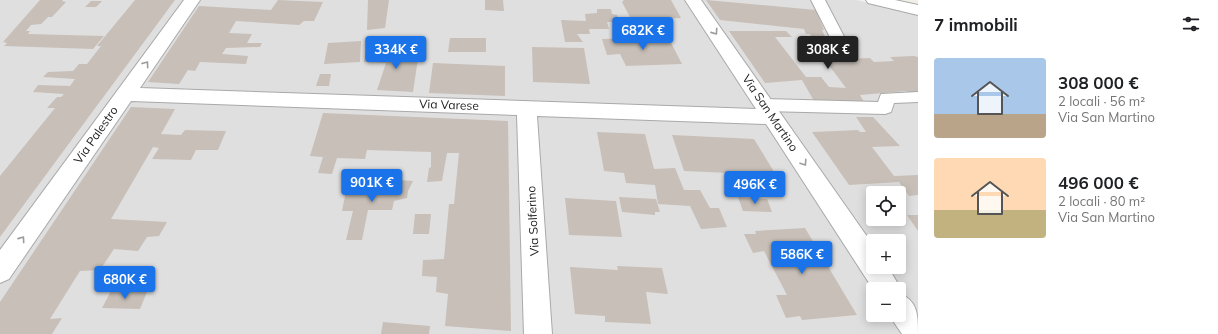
<!DOCTYPE html>
<html lang="it">
<head>
<meta charset="utf-8">
<style>
  :root { --surface:#fff; --page:#f2f2f2; --text:#202124; --muted:#757577; --accent:#1a73e8 }
  body { margin:0; font-family:Mulish,sans-serif; background:var(--page); color:var(--text); height:100vh; display:flex; flex-direction:column; font-size:15px; white-space:nowrap }
  * { box-sizing:border-box; margin:0 }
  p { font-size:13px; color:var(--muted) }
  .icon { flex:none; width:22px; height:22px; fill:none; stroke:currentColor; stroke-width:2; stroke-linecap:round; stroke-linejoin:round }
  .map { position:relative; flex:1; overflow:hidden }
  .panel { display:flex; flex-direction:column; background:var(--surface); width:300px }
  .panel>* { flex:none }
  .fabs { position:absolute; left:866px; top:186px; display:grid; gap:8px }
  .fabs a { display:grid; place-items:center; width:40px; height:40px; border-radius:4px; background:var(--surface); box-shadow:0 2px 10px #0003; font-size:20px }
  .price { position:absolute; translate:-50% -34px; padding:0 9px; border-radius:4px; background:var(--accent); color:#fff; font-size:13px; line-height:26px; filter:drop-shadow(0 1px 2px #0008) }
  .price::after { content:''; position:absolute; left:50%; top:24px; width:12px; height:9px; margin-left:-6px; background:inherit; clip-path:polygon(0 0,100% 0,50% 100%) }
  .price.active { background:#222; color:#fff }
  ul { padding:0; list-style:none }
  li { display:flex; align-items:center; gap:12px; height:100px; padding:0 16px }
  li span { display:grid; place-items:center; flex:none; width:112px; height:80px; border-radius:4px; color:#555 }
  li>.icon { margin-inline-start:auto }
  span .icon { width:48px; height:48px; fill:#fffc; stroke-width:1 }
  li b { font-size:17px }
  h2 { display:flex; justify-content:space-between; align-items:center; height:48px; padding:0 16px; font-size:17px }
  main { display:flex; flex:1; min-height:0 }
  .map>svg:first-child { display:block }
  .residential { fill:#e0dfdf; fill-rule:evenodd }
  .building { fill:#c7bfb8 }
  .lines { fill:none; stroke-linecap:round; stroke-linejoin:round }
  .lane-casing { stroke:#a9a9a9; stroke-width:2 }
  .street-casing { stroke:#a9a9a9; stroke-width:2 }
  .lane { fill:#fff; fill-rule:evenodd }
  .street { fill:#fff; fill-rule:evenodd }
  .oneway { stroke:#9c9c9c }
  .labels { text-anchor:middle; stroke-width:3; stroke-linejoin:round; paint-order:stroke }
  .street-label { font-size:12px; fill:#222; stroke:#fff }
</style>
</head>
<body>
<main>
<div class="map">
<svg width="918" height="334" viewBox="0 0 918 334">
  <rect width="100%" height="100%" fill="#f2efe9"/>
  <path class="residential" d="M 0,0 L 856,0 L 918,15 L 918,334 L 0,334 ZM 873,193 L 899,193 L 899,219 L 873,219 ZM 873,241 L 899,241 L 899,267 L 873,267 ZM 873,289 L 899,289 L 899,315 L 873,315 Z"/>
  <path class="building" d="M 40,0 L 63,0 L 62,1 L 66,2 L 52,17 L 48,17 L 41,24 L 31,25 L 26,31 L 30,31 L 28,34 L 104,36 L 93,49 L 4,46 L 7,43 L 3,42 Z
    M 135,0 L 175,0 L 0,237 L 0,176 L 55,108 L 47,108 L 57,97 L 61,97 L 64,94 L 33,92 L 38,85 L 70,86 L 75,79 L 43,77 L 48,72 L 73,71 L 79,64 L 87,64 L 101,46 L 97,46 Z
    M 278,0 L 323,2 L 314,21 L 304,21 L 299,25 L 236,21 L 229,33 L 252,34 L 247,43 L 262,43 L 260,47 L 226,48 L 222,54 L 248,56 L 246,64 L 200,62 L 195,71 L 188,70 L 179,84 L 148,82 L 199,6 L 271,10 Z
    M 368,0 L 389,0 L 385,28 L 367,30 Z
    M 485,0 L 503,0 L 504,11 L 485,10 Z
    M 624,0 L 671,0 L 681,18 L 640,20 L 639,18 L 631,19 L 622,2 Z
    M 706,0 L 816,10 L 824,30 L 822,30 L 827,41 L 812,39 L 810,34 L 806,34 L 804,29 L 720,20 Z
    M 91,1 L 102,1 L 96,7 L 85,7 Z
    M 597,9 L 611,9 L 612,14 L 617,15 L 619,22 L 607,22 L 609,29 L 589,29 L 590,34 L 577,34 L 583,42 L 565,42 L 561,20 L 586,21 L 585,14 L 597,13 Z
    M 729,31 L 786,31 L 792,37 L 775,37 L 806,77 L 821,77 L 829,87 L 846,88 L 825,60 L 870,58 L 874,62 L 894,61 L 890,57 L 914,56 L 918,57 L 918,92 L 908,93 L 906,91 L 860,95 L 864,102 L 814,101 L 802,80 L 765,83 Z
    M 668,37 L 682,64 L 626,66 L 620,54 L 607,55 L 602,39 Z
    M 450,38 L 486,38 L 486,52 L 448,52 Z
    M 361,41 L 360,62 L 324,64 L 328,43 Z
    M 532,47 L 584,48 L 590,84 L 533,82 Z
    M 366,51 L 419,52 L 413,92 L 377,90 L 386,63 L 364,62 Z
    M 433,63 L 505,66 L 505,96 L 429,93 Z
    M 320,74 L 331,74 L 329,86 L 316,86 Z
    M 131,107 L 175,109 L 161,134 L 181,135 L 185,130 L 226,131 L 218,150 L 196,150 L 191,160 L 152,159 L 159,148 L 153,147 L 111,219 L 167,222 L 159,236 L 147,237 L 138,251 L 114,249 L 100,270 L 80,271 L 50,319 L 62,318 L 52,334 L 0,334 L 0,302 Z
    M 323,113 L 508,121 L 511,331 L 445,326 L 448,294 L 436,292 L 437,277 L 422,276 L 423,260 L 444,259 L 449,204 L 454,204 L 459,153 L 447,153 L 442,181 L 427,182 L 429,168 L 431,167 L 431,152 L 367,150 L 365,159 L 337,158 L 332,174 L 318,173 L 323,157 L 310,156 Z
    M 856,117 L 873,117 L 900,146 L 872,147 L 894,176 L 918,175 L 918,195 L 909,196 L 899,182 L 849,185 L 812,132 L 858,130 L 860,132 L 866,132 Z
    M 597,132 L 645,134 L 654,169 L 675,168 L 684,190 L 700,190 L 710,208 L 719,208 L 727,227 L 701,229 L 690,206 L 658,204 L 655,185 L 626,183 L 624,173 L 604,171 Z
    M 672,135 L 754,139 L 776,175 L 684,171 Z
    M 380,179 L 413,181 L 408,191 L 407,198 L 394,201 L 392,210 L 368,210 L 362,240 L 346,240 L 353,211 L 342,211 L 346,191 L 377,187 Z
    M 619,197 L 656,199 L 660,212 L 655,212 L 655,215 L 622,212 Z
    M 738,197 L 767,199 L 772,212 L 743,211 Z
    M 565,198 L 616,201 L 622,237 L 569,235 Z
    M 415,214 L 431,214 L 429,234 L 413,234 Z
    M 907,215 L 918,215 L 918,231 Z
    M 805,228 L 857,315 L 802,320 L 800,316 L 786,318 L 776,295 L 787,295 L 764,251 L 753,253 L 744,234 L 756,234 L 755,231 Z
    M 617,266 L 662,268 L 668,294 L 646,292 L 651,324 L 605,322 L 605,316 L 575,314 L 570,267 L 618,270 Z
    M 111,291 L 147,292 L 140,309 L 102,308 Z
    M 383,322 L 430,326 L 429,334 L 381,334 Z"/>
  <g class="lines">
    <defs>
      <path id="lane" d="M 811,0 L 825,0 L 850,48 L 848,51 L 826,54 L 821,53 L 819,50 L 821,47 L 834,45 Z
        M 918,92 L 918,102 L 894,103 L 891,112 L 885,114 L 765,111 L 759,109 L 757,105 L 759,101 L 765,99 L 878,102 L 881,94 Z"/>
      <path id="street" d="M 184,0 L 200,0 L 140,88 L 756,109 L 685,0 L 701,0 L 873,245 L 873,267 L 888,267 L 901,289 L 899,293 C 918,301 918,315 918,334 L 902,334 L 889,315 L 899,315 L 899,289 L 873,289 L 766,124 L 537,116 L 552,334 L 524,334 L 517,115 L 131,101 L 9,279 L 0,283 L 0,250 Z
        M 866,0 L 895,0 L 918,5 L 918,15 L 868,3 Z"/>
    </defs>
    <use href="#lane" class="lane-casing"/>
    <use href="#street" class="street-casing"/>
    <use href="#lane" class="lane"/>
    <use href="#street" class="street"/>
  </g>
  <defs><path id="oneway-chevron" d="M-2-3.5L2.5 0L-2 3.5" fill="none" stroke-width="1.6" stroke-linecap="round" stroke-linejoin="round"/></defs>
  <g class="oneway">
    <use href="#oneway-chevron" transform="translate(715 32) rotate(55)"/>
    <use href="#oneway-chevron" transform="translate(146 64) rotate(-54)"/>
    <use href="#oneway-chevron" transform="translate(804 163) rotate(56)"/>
    <use href="#oneway-chevron" transform="translate(22 239) rotate(-55)"/>
  </g>
  <g class="labels">
    <g class="street-label">
      <text transform="translate(449 105) rotate(2)" y="4">Via Varese</text>
      <text transform="translate(770 113) rotate(56)" y="4">Via San Martino</text>
      <text transform="translate(96 135) rotate(-55)" y="4">Via Palestro</text>
      <text transform="translate(533 221) rotate(-93)" y="4">Via Solferino</text>
    </g>
  </g>
</svg>
<div class="fabs">
<a><svg class="icon" aria-label="locate" viewBox="0 0 24 24"><circle cx="12" cy="12" r="6"/><path d="M12 2v4M12 18v4M2 12h4M18 12h4"/></svg></a>
<a>+</a>
<a>−</a>
</div>
<b class="price" style="left:643px;top:51px">682K €</b>
<b class="price" style="left:396px;top:70px">334K €</b>
<b class="price active" style="left:828px;top:70px">308K €</b>
<b class="price" style="left:372px;top:203px">901K €</b>
<b class="price" style="left:755px;top:205px">496K €</b>
<b class="price" style="left:802px;top:275px">586K €</b>
<b class="price" style="left:125px;top:300px">680K €</b>
</div>
<section class="panel">
<h2>7 immobili<svg class="icon" aria-label="filters" viewBox="0 0 24 24"><path d="M4 7h16M4 17h16"/><circle cx="9" cy="7" r="2"/><circle cx="15" cy="17" r="2"/></svg></h2>
<ul>
<li><span style="background:linear-gradient(#a9c7e8 70%,#b9a48a 0)"><svg class="icon" aria-label="home" viewBox="0 0 24 24"><path d="M3 11l9-7 9 7M6 9v11h12V9"/></svg></span><div><b>308 000 €</b><p>2 locali · 56 m²</p><p>Via San Martino</p></div></li>
<li><span style="background:linear-gradient(#ffd9b3 65%,#c2b280 0)"><svg class="icon" aria-label="home" viewBox="0 0 24 24"><path d="M3 11l9-7 9 7M6 9v11h12V9"/></svg></span><div><b>496 000 €</b><p>2 locali · 80 m²</p><p>Via San Martino</p></div></li>
</ul>
</section>
</main>
</body>
</html>
